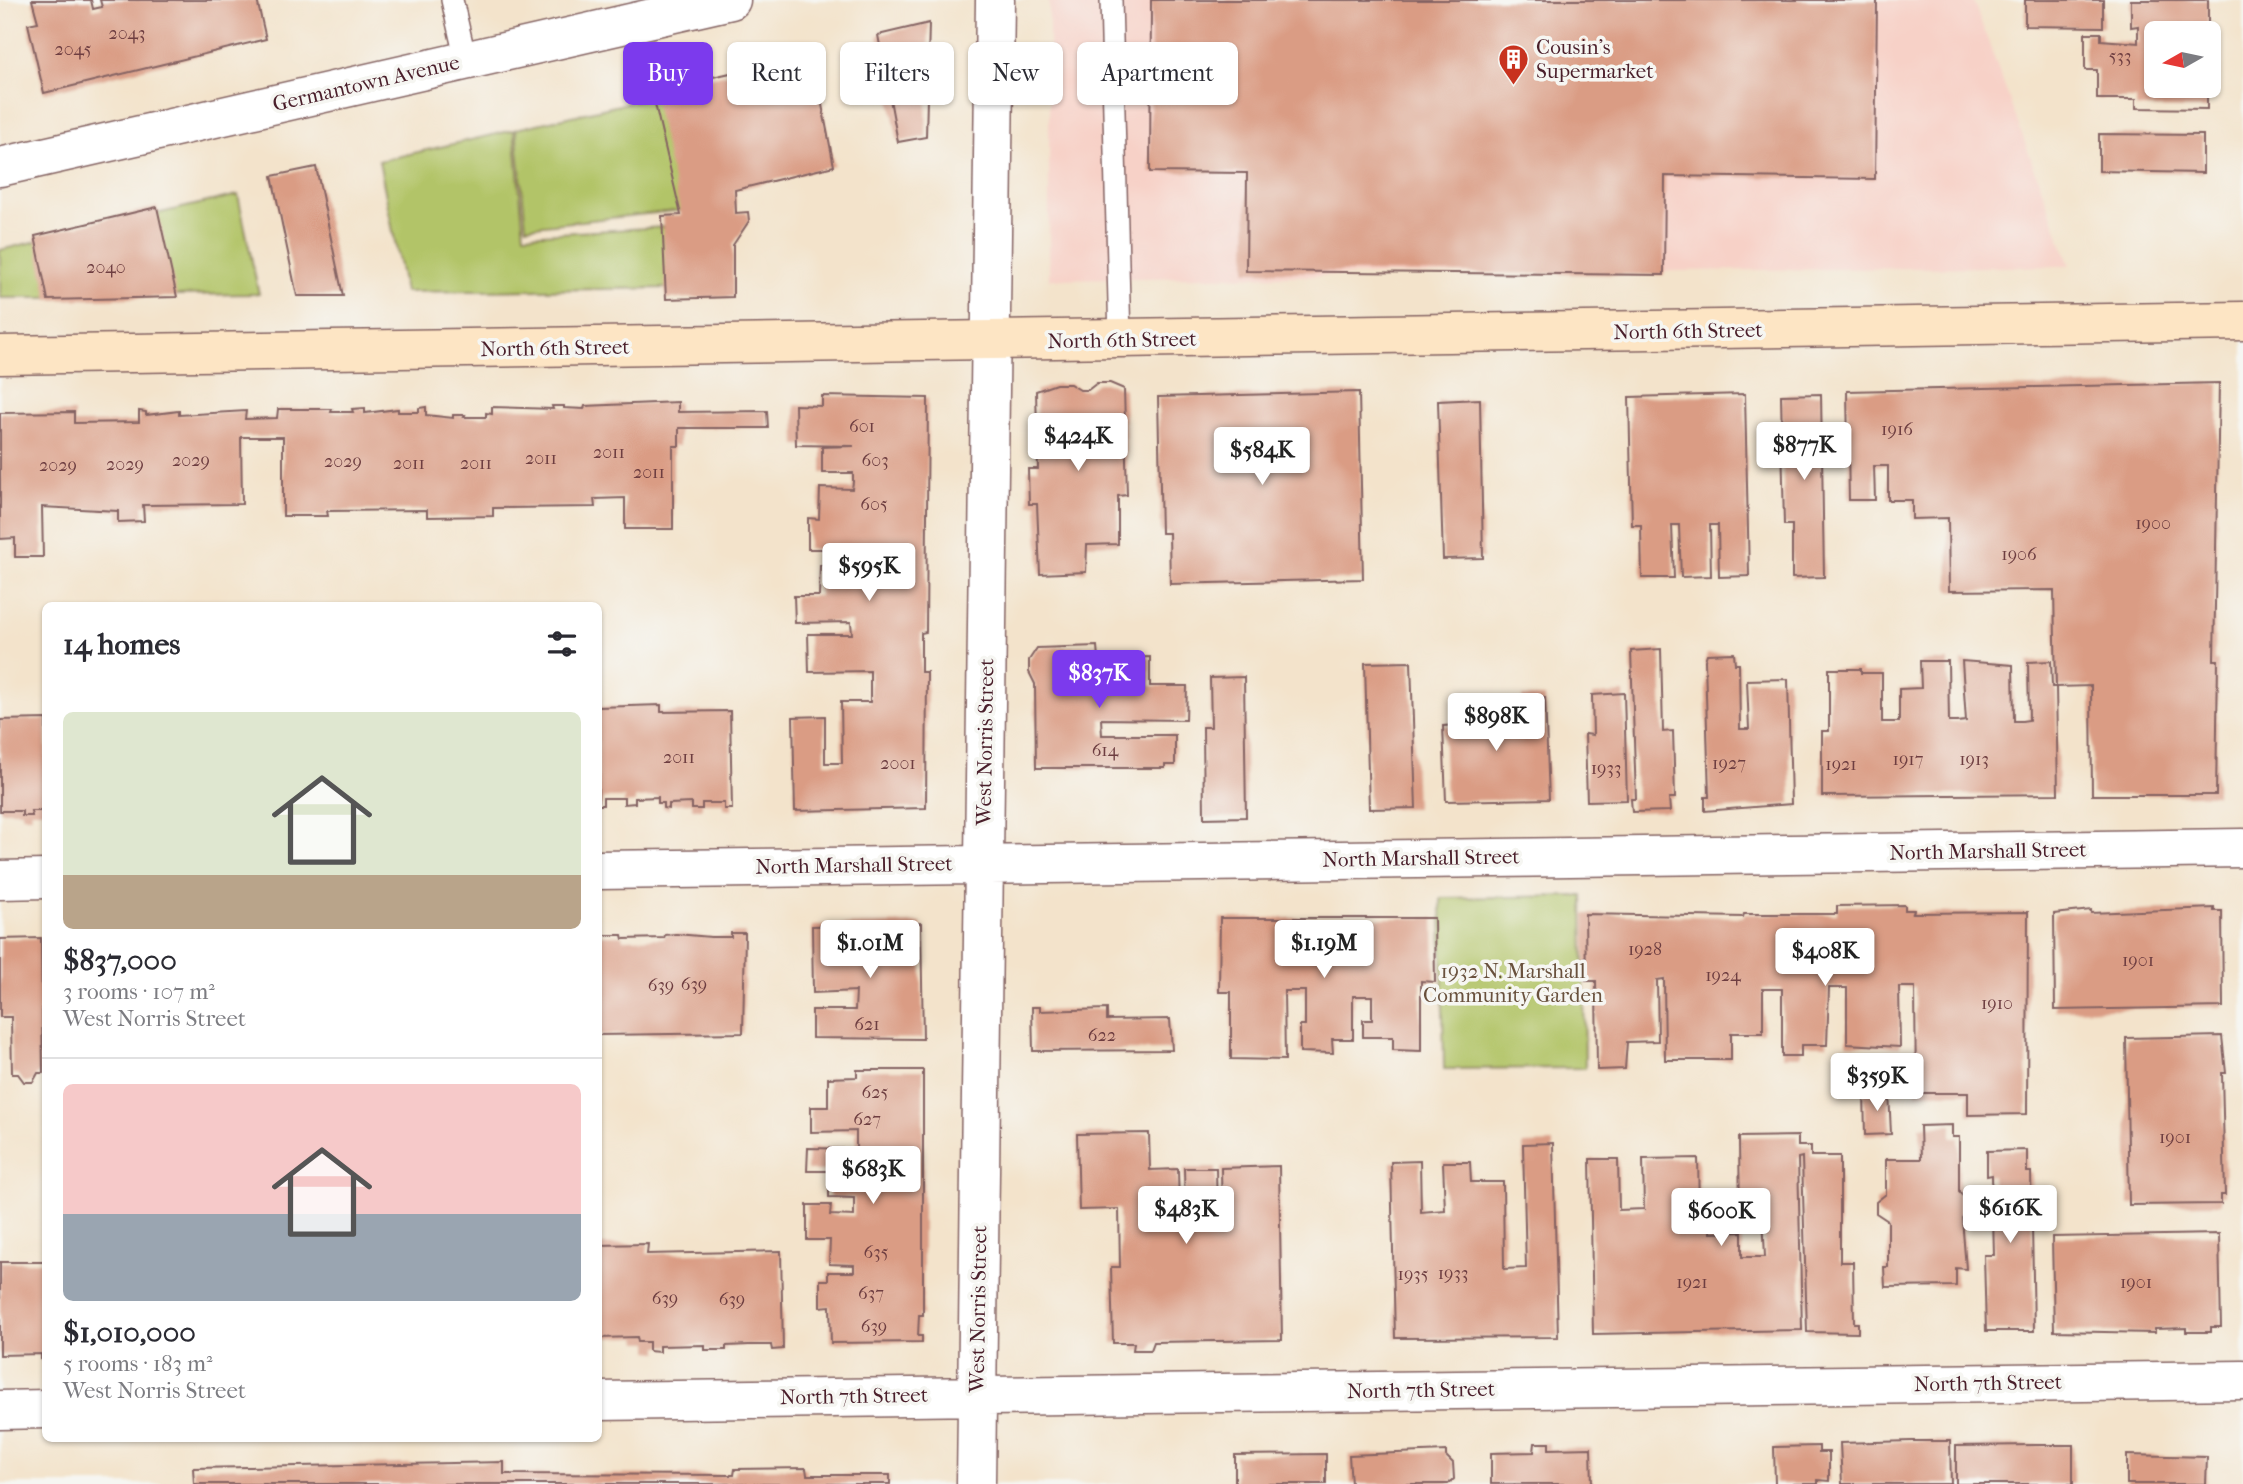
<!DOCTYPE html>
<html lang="en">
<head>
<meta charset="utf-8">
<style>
  :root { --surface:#fff; --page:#f7f7f7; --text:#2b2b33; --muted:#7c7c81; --line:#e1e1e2; --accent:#7c3aed }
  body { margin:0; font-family:"IM FELL French Canon",serif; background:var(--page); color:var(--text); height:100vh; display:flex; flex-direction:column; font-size:26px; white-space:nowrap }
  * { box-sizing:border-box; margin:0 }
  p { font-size:23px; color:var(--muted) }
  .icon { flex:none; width:38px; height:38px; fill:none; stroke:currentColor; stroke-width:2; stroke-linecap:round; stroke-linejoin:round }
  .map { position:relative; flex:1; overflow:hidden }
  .details { position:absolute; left:42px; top:602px; width:560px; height:840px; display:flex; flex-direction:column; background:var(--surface); border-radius:10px; box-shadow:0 2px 5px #0004 }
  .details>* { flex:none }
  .hud { position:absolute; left:623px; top:42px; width:665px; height:63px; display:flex; gap:14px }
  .needle { width:46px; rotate:261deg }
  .controls { position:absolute; left:2144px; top:21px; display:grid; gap:14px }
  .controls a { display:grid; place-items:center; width:77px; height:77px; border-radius:10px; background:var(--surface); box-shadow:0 2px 5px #0004; font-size:35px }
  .price { position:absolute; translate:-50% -60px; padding:0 16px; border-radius:7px; background:#fff; color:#222; font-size:23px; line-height:46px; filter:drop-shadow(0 2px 4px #0008) }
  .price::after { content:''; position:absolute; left:50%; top:42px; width:21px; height:16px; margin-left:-10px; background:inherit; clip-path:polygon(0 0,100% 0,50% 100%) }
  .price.selected { background:var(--accent); color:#fff }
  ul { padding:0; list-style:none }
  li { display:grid; align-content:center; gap:14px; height:371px; padding:0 21px }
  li+li { border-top:2px solid var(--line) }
  li span { display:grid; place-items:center; height:217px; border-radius:10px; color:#555 }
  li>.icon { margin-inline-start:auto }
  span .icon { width:126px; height:126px; fill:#fffc; stroke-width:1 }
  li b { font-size:30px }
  h2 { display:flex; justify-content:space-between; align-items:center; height:84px; padding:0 21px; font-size:30px }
  .chip { padding:0 24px; border-radius:10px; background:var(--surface); box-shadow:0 2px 5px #0004; font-size:24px; line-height:63px }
  .chip.selected { background:var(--accent); color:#fff }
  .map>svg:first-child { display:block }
  .built { fill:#f7d1c7 }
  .green { fill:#b2c467; stroke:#7e7249; stroke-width:2 }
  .building { fill:#da9c84 }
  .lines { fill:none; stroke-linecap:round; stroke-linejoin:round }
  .service-casing { stroke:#856463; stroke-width:24 }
  .minor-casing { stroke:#856463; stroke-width:41 }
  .secondary-casing { stroke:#856463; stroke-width:41 }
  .service { stroke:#fff; stroke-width:21 }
  .minor { stroke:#fff; stroke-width:38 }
  .secondary { stroke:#fde5c4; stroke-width:38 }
  .labels { text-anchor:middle; stroke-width:7; stroke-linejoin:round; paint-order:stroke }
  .number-label { font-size:18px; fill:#6e3e41 }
  .poi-label { font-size:21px; fill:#4a1f2b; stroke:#f6f6f2; text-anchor:start }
  .street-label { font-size:21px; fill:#4a1f2b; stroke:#f6f6f2 }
  .park-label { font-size:21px; fill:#69513d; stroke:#f6f6f2 }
</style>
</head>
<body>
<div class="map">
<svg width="2243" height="1484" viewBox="0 0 2243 1484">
  <rect width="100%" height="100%" fill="#f6f6f2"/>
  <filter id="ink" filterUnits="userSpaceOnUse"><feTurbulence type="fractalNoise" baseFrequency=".0143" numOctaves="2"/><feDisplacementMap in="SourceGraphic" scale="14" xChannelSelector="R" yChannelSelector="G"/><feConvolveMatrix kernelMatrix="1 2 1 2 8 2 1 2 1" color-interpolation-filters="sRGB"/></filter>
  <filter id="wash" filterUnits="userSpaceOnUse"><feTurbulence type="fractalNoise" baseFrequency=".00686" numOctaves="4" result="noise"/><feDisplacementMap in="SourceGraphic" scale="28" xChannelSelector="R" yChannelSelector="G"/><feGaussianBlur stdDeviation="1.57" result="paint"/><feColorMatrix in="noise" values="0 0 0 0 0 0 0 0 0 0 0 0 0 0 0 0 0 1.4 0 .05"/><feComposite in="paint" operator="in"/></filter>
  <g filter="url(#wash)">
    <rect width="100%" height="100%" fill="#f3e3cb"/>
    <path class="built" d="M 1049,0 L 1973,0 L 2070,266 L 1049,279 Z"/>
    <path class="green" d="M 658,96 L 685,210 L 526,227 L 516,129 Z
      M 514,130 L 524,235 L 665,227 L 670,288 L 405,292 L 379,161 Z
      M 238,195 L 259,294 L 172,295 L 156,214 Z
      M 42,240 L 53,298 L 0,298 L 0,250 Z
      M 1583,896 L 1585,1068 L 1444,1069 L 1441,898 Z"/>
    <g id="blocks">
      <path class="building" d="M 32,0 L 91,0 L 93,9 L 102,7 L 100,0 L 257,0 L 266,39 L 44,93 L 28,24 L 38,22 Z
        M 1151,0 L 1877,0 L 1875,179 L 1665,176 L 1664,275 L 1246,271 L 1247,173 L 1150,172 Z
        M 2025,0 L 2103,0 L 2103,27 L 2025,26 Z
        M 2131,0 L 2208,0 L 2208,33 L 2156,33 L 2156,86 L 2207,86 L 2207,109 L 2136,108 L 2136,99 L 2097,99 L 2097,70 L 2085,70 L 2085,33 L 2101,33 L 2101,40 L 2138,43 L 2138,26 L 2131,27 Z
        M 929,23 L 926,137 L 898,142 L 878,35 Z
        M 781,54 L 787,55 L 789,59 L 812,54 L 834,166 L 735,190 L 736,213 L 748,212 L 749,221 L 733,245 L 733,297 L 666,299 L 662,216 L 681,215 L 652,91 L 778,62 Z
        M 2099,134 L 2203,135 L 2203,173 L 2099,171 Z
        M 316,167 L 343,296 L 297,296 L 272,176 Z
        M 157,207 L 177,297 L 48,300 L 35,236 Z
        M 1097,383 L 1110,383 L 1124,389 L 1127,495 L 1118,496 L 1118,544 L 1087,545 L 1086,572 L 1040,574 L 1037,504 L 1029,504 L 1028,469 L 1038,469 L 1036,391 L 1056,384 L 1070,384 L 1080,390 L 1088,390 Z
        M 2219,383 L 2214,660 L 2218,660 L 2216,795 L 2092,795 L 2091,686 L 2056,687 L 2054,590 L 1949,591 L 1948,518 L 1912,519 L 1912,500 L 1888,500 L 1888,466 L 1874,466 L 1875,500 L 1849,500 L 1847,391 Z
        M 1359,392 L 1363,579 L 1170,584 L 1169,533 L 1161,533 L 1158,397 Z
        M 1745,394 L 1749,576 L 1719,577 L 1718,525 L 1710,525 L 1711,576 L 1681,577 L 1679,525 L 1672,525 L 1674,578 L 1642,578 L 1641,525 L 1632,525 L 1629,397 Z
        M 1821,394 L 1824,577 L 1792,578 L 1792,525 L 1784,525 L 1781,395 Z
        M 822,396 L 928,398 L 926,632 L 921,633 L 921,672 L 927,672 L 926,808 L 795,811 L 793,717 L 825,716 L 825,763 L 842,763 L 841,702 L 870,702 L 870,671 L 809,672 L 808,634 L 852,634 L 851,622 L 795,623 L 794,596 L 819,596 L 820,565 L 851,565 L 851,549 L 808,549 L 808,518 L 819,519 L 820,488 L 852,489 L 853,482 L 853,473 L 822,473 L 822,447 L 854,446 L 796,445 L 795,405 L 822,406 Z
        M 1480,399 L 1483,558 L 1443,559 L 1438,401 Z
        M 678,402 L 678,412 L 767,411 L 768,428 L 679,428 L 679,446 L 673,446 L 673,529 L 625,529 L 625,498 L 594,499 L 595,507 L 493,508 L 493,516 L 427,517 L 427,510 L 327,511 L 328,516 L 283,516 L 283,437 L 241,437 L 242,504 L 143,505 L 144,521 L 118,522 L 118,511 L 42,507 L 43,557 L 15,557 L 15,538 L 0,539 L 0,413 L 74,412 L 74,423 L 139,422 L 139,411 L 146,412 L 146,415 L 179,411 L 179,415 L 246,411 L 245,419 L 277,418 L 278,409 L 332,409 L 331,412 L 353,412 L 352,409 L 365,408 L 365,413 L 398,409 L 398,412 L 419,412 L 419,408 L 426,407 L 426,415 L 453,418 L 453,415 L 465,415 L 464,417 L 486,417 L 486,413 L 492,414 L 492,407 L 553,409 L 552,406 L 564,406 L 564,408 L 584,409 L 585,406 Z
        M 1097,646 L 1098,658 L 1150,657 L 1150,686 L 1187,686 L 1186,720 L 1101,719 L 1102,735 L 1175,735 L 1175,765 L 1165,765 L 1165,768 L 1036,768 L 1035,684 L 1029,672 L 1029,660 L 1037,648 Z
        M 1661,649 L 1663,732 L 1673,731 L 1675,798 L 1669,798 L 1670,811 L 1632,812 L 1631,799 L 1636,799 L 1631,651 Z
        M 1734,653 L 1735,664 L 1739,664 L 1740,729 L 1749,729 L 1747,680 L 1788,679 L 1791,804 L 1705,811 L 1705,797 L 1709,797 L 1705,660 L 1707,654 Z
        M 1920,661 L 1948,661 L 1949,722 L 1957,722 L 1966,721 L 1962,661 L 2013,665 L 2014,721 L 2022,721 L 2029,720 L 2028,662 L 2051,661 L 2052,687 L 2056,687 L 2058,794 L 1822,796 L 1822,731 L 1829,731 L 1829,669 L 1861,669 L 1861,673 L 1882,673 L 1882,722 L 1899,722 L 1899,689 L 1921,688 Z
        M 1411,662 L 1416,808 L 1369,809 L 1365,663 Z
        M 1244,677 L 1246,817 L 1204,818 L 1203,727 L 1211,727 L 1210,678 Z
        M 1624,693 L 1627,800 L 1587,801 L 1585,734 L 1593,735 L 1592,695 Z
        M 1522,697 L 1545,697 L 1549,799 L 1446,801 L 1443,726 L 1457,725 L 1456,699 L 1501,698 L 1502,726 L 1522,725 Z
        M 661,705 L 661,712 L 730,711 L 732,809 L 724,809 L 724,803 L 702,803 L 702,809 L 692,809 L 692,803 L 669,804 L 669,809 L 663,808 L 663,803 L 658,803 L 658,797 L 635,798 L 635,803 L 624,804 L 624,798 L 603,798 L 603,805 L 598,805 L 598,707 Z
        M 46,719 L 46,811 L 31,811 L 32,816 L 22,816 L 22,811 L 0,811 L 0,720 Z
        M 1905,905 L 1905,910 L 1914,910 L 1913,913 L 2028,912 L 2027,1114 L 1968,1115 L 1968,1093 L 1916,1093 L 1915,987 L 1899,987 L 1900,1047 L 1847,1044 L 1847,988 L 1829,988 L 1827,1045 L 1801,1045 L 1801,1056 L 1782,1056 L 1782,989 L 1763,989 L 1763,1033 L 1731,1033 L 1731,1060 L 1665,1060 L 1664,979 L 1657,980 L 1658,1041 L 1627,1042 L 1625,1069 L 1597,1070 L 1596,981 L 1586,981 L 1585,914 L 1743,917 L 1744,914 L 1837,914 L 1837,906 Z
        M 2214,908 L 2214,911 L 2222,911 L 2223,1007 L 2055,1010 L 2054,914 L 2091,910 L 2091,913 Z
        M 1220,918 L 1434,918 L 1435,982 L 1421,981 L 1421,1051 L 1393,1050 L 1393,1037 L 1363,1037 L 1363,1020 L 1372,1020 L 1372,996 L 1353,996 L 1353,1039 L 1332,1039 L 1333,1053 L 1300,1052 L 1300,1025 L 1305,1025 L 1305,991 L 1284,991 L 1285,1060 L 1231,1059 L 1231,992 L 1219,992 Z
        M 921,923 L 923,1039 L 812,1038 L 812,1010 L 855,1010 L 856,991 L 813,993 L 812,926 Z
        M 731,933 L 745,933 L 743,1033 L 598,1035 L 598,935 L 622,935 L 623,939 L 664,938 L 665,935 L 676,934 L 711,937 L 731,937 Z
        M 41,938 L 43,1073 L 38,1073 L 33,1082 L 24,1082 L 18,1074 L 12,1074 L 11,1017 L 0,1017 L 0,939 Z
        M 1032,1007 L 1040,1007 L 1040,1011 L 1107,1009 L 1107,1020 L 1170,1019 L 1172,1050 L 1033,1051 Z
        M 2222,1036 L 2226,1073 L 2222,1073 L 2225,1195 L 2221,1195 L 2221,1204 L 2129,1205 L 2126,1038 Z
        M 857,1070 L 923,1070 L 923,1315 L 919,1315 L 918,1336 L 922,1336 L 922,1342 L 831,1343 L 830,1306 L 820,1307 L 820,1280 L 828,1280 L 828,1272 L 854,1272 L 854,1265 L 829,1264 L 830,1240 L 807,1240 L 807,1205 L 831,1205 L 830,1215 L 854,1216 L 854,1198 L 829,1197 L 829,1171 L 807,1171 L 808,1148 L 856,1149 L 856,1131 L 811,1132 L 811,1107 L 828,1107 L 828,1078 L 857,1077 Z
        M 1889,1091 L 1891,1134 L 1865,1135 L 1864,1092 Z
        M 1952,1125 L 1952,1137 L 1959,1137 L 1959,1192 L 1968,1201 L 1968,1211 L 1962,1218 L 1966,1269 L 1956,1268 L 1956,1286 L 1885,1287 L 1884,1267 L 1888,1267 L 1888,1221 L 1876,1213 L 1876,1202 L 1886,1194 L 1886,1159 L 1921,1159 L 1920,1126 Z
        M 1149,1133 L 1150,1170 L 1178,1169 L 1179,1210 L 1185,1210 L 1184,1168 L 1216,1168 L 1217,1218 L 1222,1218 L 1221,1168 L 1279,1166 L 1282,1340 L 1154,1342 L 1151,1350 L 1133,1350 L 1134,1343 L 1113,1343 L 1111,1267 L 1120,1267 L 1119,1209 L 1079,1210 L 1077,1134 Z
        M 1798,1136 L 1798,1146 L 1811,1146 L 1811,1156 L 1840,1156 L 1840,1262 L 1853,1262 L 1854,1323 L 1858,1323 L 1858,1333 L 1807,1332 L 1802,1157 L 1798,1158 L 1802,1330 L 1593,1334 L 1590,1159 L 1618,1159 L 1619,1210 L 1644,1209 L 1643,1159 L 1698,1158 L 1699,1208 L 1711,1208 L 1711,1233 L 1742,1232 L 1742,1257 L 1765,1257 L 1763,1216 L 1740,1216 L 1739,1137 Z
        M 1553,1143 L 1558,1337 L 1395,1338 L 1391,1162 L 1420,1161 L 1421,1212 L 1445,1210 L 1443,1162 L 1470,1162 L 1471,1182 L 1503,1182 L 1504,1269 L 1526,1268 L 1523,1144 Z
        M 2027,1150 L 2027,1172 L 2031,1172 L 2034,1331 L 1986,1331 L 1984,1255 L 1994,1255 L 1992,1175 L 1987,1176 L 1987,1151 Z
        M 2219,1234 L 2221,1327 L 2211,1327 L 2211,1332 L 2186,1332 L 2186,1328 L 2155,1329 L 2155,1333 L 2054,1331 L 2052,1237 Z
        M 648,1244 L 647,1254 L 781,1251 L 783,1349 L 772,1350 L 771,1345 L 749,1345 L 726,1346 L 726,1350 L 705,1350 L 705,1345 L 659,1346 L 659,1352 L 649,1351 L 649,1342 L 638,1342 L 637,1337 L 598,1338 L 598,1245 Z
        M 0,1262 L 46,1262 L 46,1360 L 41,1360 L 41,1354 L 0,1355 Z
        M 1912,1441 L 1950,1441 L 1951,1484 L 1842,1484 L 1840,1443 Z
        M 1535,1443 L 1549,1443 L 1549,1449 L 1591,1448 L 1592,1484 L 1491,1484 L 1491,1453 L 1534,1452 Z
        M 2034,1445 L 2073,1445 L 2073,1484 L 1956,1484 L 1956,1446 Z
        M 1819,1446 L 1819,1452 L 1829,1452 L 1829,1481 L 1818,1480 L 1818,1484 L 1775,1484 L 1774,1447 Z
        M 1446,1451 L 1446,1456 L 1453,1463 L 1454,1479 L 1448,1484 L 1351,1484 L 1349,1455 Z
        M 1326,1454 L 1326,1484 L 1235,1484 L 1235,1455 Z
        M 2127,1455 L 2207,1457 L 2206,1484 L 2127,1484 Z
        M 504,1462 L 504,1474 L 734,1475 L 735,1469 L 806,1468 L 807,1475 L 890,1475 L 890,1484 L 194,1484 L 193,1468 Z"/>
    </g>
  </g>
  <g filter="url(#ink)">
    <use href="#blocks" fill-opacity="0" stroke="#856463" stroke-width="2"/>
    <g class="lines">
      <defs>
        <path id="service" d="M 452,0 L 466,61
          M 1111,0 L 1120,340"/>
        <path id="minor" d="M 0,167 L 731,0
          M 598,870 L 2243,848
          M 0,880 L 46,879
          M 598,1401 L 2243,1380
          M 0,1410 L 46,1409
          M 976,1484 L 995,0"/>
        <path id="secondary" d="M 0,355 L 2243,321"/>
      </defs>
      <use href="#service" class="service-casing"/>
      <use href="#minor" class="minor-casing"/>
      <use href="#secondary" class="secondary-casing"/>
      <use href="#service" class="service"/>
      <use href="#minor" class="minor"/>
      <use href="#secondary" class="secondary"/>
    </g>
  </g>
  <defs>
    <symbol id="building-pin" viewBox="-11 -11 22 30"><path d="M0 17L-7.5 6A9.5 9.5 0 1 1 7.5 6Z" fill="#c8321e" stroke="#f6f6f2"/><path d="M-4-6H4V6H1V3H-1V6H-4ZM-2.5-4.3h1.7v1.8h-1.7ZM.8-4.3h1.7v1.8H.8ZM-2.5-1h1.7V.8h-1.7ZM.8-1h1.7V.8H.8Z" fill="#fff"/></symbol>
  </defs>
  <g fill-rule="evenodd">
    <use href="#building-pin" x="1496" y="42" width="35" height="47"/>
  </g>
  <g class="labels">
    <g class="number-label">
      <text x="127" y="39">2043</text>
      <text x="73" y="55">2045</text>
      <text x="2120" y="62">533</text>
      <text x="106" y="273">2040</text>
      <text x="862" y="432">601</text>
      <text x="1897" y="435">1916</text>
      <text x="609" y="458">2011</text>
      <text x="541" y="464">2011</text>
      <text x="191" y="466">2029</text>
      <text x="875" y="466">603</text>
      <text x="343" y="467">2029</text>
      <text x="409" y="469">2011</text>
      <text x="476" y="469">2011</text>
      <text x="125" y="470">2029</text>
      <text x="58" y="471">2029</text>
      <text x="649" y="478">2011</text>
      <text x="874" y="510">605</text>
      <text x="2153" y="529">1900</text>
      <text x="2019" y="560">1906</text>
      <text x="1105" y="756">614</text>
      <text x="679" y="763">2011</text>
      <text x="1908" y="765">1917</text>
      <text x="1974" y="765">1913</text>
      <text x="898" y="769">2001</text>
      <text x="1729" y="769">1927</text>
      <text x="1841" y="770">1921</text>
      <text x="1606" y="774">1933</text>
      <text x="1645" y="955">1928</text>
      <text x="2138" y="966">1901</text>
      <text x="1723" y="981">1924</text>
      <text x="694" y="990">639</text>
      <text x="661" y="991">639</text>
      <text x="1997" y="1009">1910</text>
      <text x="867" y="1030">621</text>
      <text x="1102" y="1041">622</text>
      <text x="875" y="1098">625</text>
      <text x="867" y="1125">627</text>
      <text x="2175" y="1143">1901</text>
      <text x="876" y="1258">635</text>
      <text x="1453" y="1279">1933</text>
      <text x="1413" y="1280">1935</text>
      <text x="1692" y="1288">1921</text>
      <text x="2136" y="1288">1901</text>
      <text x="871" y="1299">637</text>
      <text x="665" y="1304">639</text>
      <text x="732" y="1305">639</text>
      <text x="874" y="1332">639</text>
    </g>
    <g class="poi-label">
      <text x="1536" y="54">Cousin’s<tspan x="1536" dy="24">Supermarket</tspan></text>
    </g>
    <g class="street-label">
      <text transform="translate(366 83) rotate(-13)" y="7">Germantown Avenue</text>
      <text transform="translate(1688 331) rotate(-1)" y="7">North 6th Street</text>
      <text transform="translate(1122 340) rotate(-1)" y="7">North 6th Street</text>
      <text transform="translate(555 348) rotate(-1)" y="7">North 6th Street</text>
      <text transform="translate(985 742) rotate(-89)" y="7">West Norris Street</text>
      <text transform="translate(1988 851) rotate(-1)" y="7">North Marshall Street</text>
      <text transform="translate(1421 858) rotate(-1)" y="7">North Marshall Street</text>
      <text transform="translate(854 865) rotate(-1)" y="7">North Marshall Street</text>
      <text transform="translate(978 1309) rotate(-89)" y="7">West Norris Street</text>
      <text transform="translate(1988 1383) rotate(-1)" y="7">North 7th Street</text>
      <text transform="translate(1421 1390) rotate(-1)" y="7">North 7th Street</text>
      <text transform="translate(854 1396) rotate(-1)" y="7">North 7th Street</text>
    </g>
    <g class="park-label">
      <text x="1513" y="978">1932 N. Marshall<tspan x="1513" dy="24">Community Garden</tspan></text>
    </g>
  </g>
</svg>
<div class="controls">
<a><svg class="needle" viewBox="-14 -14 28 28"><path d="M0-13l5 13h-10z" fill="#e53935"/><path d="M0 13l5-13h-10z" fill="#7c7c81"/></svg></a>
</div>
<b class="price" style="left:1078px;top:473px">$424K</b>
<b class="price" style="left:1804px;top:482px">$877K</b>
<b class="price" style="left:1262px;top:487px">$584K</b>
<b class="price" style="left:869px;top:603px">$595K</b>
<b class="price selected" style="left:1099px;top:710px">$837K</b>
<b class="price" style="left:1496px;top:753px">$898K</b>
<b class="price" style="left:870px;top:980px">$1.01M</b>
<b class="price" style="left:1324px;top:980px">$1.19M</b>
<b class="price" style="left:1825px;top:988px">$408K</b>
<b class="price" style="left:1877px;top:1113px">$359K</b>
<b class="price" style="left:873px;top:1206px">$683K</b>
<b class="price" style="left:2010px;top:1245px">$616K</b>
<b class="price" style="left:1186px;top:1246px">$483K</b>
<b class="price" style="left:1721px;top:1248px">$600K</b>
<div class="hud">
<a class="chip selected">Buy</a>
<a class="chip">Rent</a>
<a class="chip">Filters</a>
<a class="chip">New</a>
<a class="chip">Apartment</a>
</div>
<section class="details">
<h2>14 homes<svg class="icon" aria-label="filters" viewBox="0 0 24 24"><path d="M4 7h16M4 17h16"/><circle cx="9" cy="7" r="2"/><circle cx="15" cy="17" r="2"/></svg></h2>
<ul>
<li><span style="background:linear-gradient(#dfe7d0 75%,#b9a48a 0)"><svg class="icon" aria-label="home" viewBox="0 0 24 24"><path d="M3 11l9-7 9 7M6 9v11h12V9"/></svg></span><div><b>$837,000</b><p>3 rooms · 107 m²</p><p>West Norris Street</p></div></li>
<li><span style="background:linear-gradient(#f6c9c9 60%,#9aa5b1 0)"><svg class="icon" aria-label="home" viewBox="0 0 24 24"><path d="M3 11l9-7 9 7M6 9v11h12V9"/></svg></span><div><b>$1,010,000</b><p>5 rooms · 183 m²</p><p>West Norris Street</p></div></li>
</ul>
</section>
</div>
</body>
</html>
